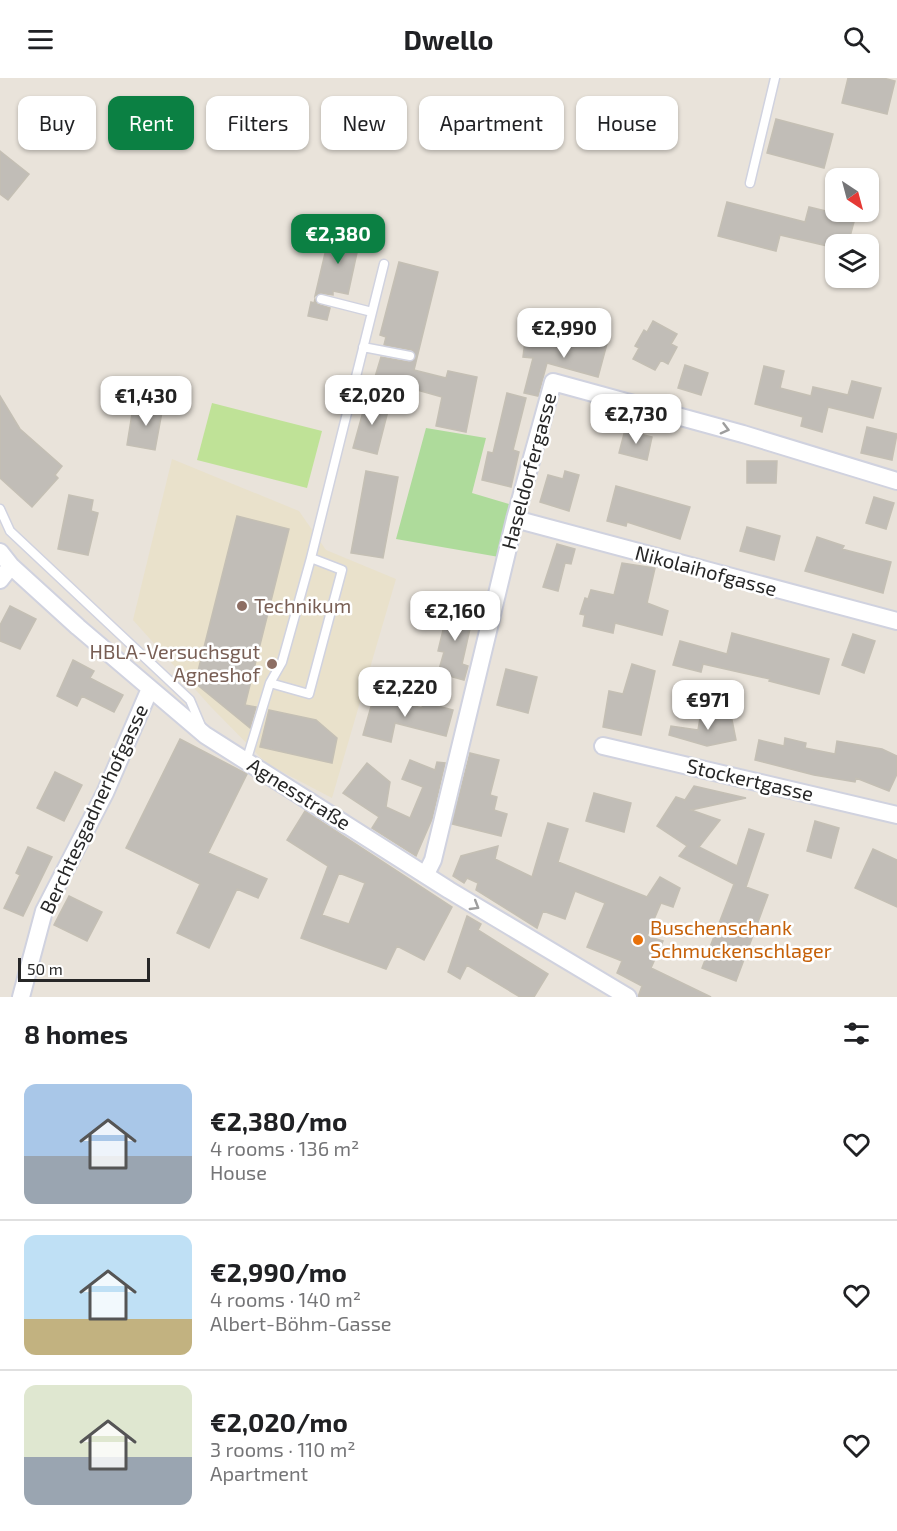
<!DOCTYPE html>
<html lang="en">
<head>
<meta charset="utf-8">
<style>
  :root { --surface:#fff; --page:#f6f6f6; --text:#202124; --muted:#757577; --line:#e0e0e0; --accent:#0b8043 }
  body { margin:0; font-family:"Exo 2",sans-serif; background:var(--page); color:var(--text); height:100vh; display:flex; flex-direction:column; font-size:22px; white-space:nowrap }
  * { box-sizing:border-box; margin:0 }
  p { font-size:20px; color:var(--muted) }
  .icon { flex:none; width:33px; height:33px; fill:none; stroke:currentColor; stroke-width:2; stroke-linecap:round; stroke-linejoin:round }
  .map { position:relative; height:919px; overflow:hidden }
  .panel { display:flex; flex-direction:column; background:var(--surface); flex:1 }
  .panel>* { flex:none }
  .guide { position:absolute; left:18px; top:18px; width:861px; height:54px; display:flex; gap:12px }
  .needle { width:39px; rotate:144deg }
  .tools { position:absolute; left:825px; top:90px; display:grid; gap:12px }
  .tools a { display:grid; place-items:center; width:54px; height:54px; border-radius:12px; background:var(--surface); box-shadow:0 2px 4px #0004; font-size:30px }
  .scale { position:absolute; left:18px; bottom:15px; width:132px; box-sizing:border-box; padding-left:6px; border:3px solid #272727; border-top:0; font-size:16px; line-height:21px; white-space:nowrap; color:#272727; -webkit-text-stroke:4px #fff; paint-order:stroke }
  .price { position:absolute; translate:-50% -51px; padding:0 14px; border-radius:12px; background:#fff; color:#222; font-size:20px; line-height:39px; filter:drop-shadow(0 2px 3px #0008) }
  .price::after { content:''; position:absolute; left:50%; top:36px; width:18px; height:14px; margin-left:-9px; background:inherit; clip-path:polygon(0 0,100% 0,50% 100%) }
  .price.selected { background:var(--accent); color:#fff }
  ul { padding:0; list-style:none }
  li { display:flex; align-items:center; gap:18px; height:150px; padding:0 24px }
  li+li { border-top:2px solid var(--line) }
  li span { display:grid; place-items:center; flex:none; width:168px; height:120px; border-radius:12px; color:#555 }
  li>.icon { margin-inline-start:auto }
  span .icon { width:72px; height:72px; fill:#fffc; stroke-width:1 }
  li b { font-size:26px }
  h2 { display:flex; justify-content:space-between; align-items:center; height:72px; padding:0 24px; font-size:26px }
  .tag { padding:0 21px; border-radius:12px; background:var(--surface); box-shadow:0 2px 4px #0004; font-size:21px; line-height:54px }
  .tag.selected { background:var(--accent); color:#fff }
  header { display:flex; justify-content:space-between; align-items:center; height:78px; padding:0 24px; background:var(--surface); font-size:27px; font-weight:700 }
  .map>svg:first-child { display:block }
  .education { fill:#e9e1cb }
  .green { fill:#aedb9b }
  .pitch { fill:#bfe297 }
  .building { fill:#c1bdb7; stroke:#c4bfb4; stroke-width:1.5; fill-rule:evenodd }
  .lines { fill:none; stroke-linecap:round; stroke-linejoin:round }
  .service-casing { stroke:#d0d2df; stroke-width:11 }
  .minor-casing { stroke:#d0d2df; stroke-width:20 }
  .service { stroke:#fff; stroke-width:8 }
  .minor { stroke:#fff; stroke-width:16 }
  .oneway { stroke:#9e9e9e }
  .education-dot { fill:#8d6e63; stroke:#fff; stroke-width:2 }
  .food-dot { fill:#e8710a; stroke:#fff; stroke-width:2 }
  .labels { text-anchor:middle; stroke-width:5; stroke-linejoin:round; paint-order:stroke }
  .street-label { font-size:20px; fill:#272727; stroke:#fff }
  .education-label { font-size:20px; fill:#785e54; stroke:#fff; text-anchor:start }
  .food-label { font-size:20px; fill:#c56008; stroke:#fff; text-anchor:start }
</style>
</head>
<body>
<header><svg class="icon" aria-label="menu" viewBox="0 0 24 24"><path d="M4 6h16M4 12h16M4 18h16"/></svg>Dwello<svg class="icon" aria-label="search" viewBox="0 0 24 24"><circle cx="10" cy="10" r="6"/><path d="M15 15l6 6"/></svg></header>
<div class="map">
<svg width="897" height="919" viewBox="0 0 897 919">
  <rect width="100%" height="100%" fill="#e9e3da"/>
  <path class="education" d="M 172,381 L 299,433 L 326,472 L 396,501 L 332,720 L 267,686 L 211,629 L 133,542 Z"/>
  <path class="green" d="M 426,350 L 486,360 L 472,415 L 509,426 L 499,479 L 396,461 Z"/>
  <path class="pitch" d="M 212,325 L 322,353 L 307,410 L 197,382 Z"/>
  <path class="building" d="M 848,0 L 883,0 L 895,3 L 887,36 L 842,25 Z
    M 776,41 L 833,56 L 824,90 L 767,75 Z
    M 0,73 L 29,96 L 8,122 L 0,116 Z
    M 727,124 L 805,144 L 809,129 L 855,140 L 848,166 L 836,166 L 836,170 L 780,157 L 776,173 L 718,158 Z
    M 330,154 L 360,161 L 348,216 L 333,213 L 333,217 L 320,215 L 315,218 Z
    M 399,184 L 438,194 L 414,292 L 446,300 L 448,293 L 477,299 L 466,354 L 436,348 L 442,319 L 396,306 L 394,313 L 372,309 L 381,279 L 409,284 L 416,280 L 412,272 L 384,267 L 386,259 L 380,257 Z
    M 315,221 L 317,226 L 330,230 L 327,242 L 308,238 L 311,224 L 314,225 Z
    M 653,243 L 677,256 L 671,266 L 677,269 L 668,286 L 661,282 L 655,292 L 633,281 L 639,270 L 635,268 L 644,252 L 647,254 Z
    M 586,256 L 608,262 L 598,299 L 547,285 L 538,318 L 524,315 L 533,280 L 523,279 L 525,263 L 568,270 L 571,262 L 584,265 Z
    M 685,287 L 708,295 L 701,317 L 678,310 Z
    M 764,288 L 784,293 L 780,310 L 811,318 L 813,309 L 848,317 L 852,303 L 881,310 L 873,340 L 828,329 L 822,354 L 801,348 L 803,339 L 755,326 Z
    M 507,315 L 526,320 L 513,372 L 519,374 L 511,409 L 482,402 L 488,374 L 493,375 Z
    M 0,318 L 20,351 L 62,388 L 55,397 L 58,400 L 32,429 L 0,400 Z
    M 150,321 L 164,323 L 155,372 L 127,367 L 132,336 L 147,339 Z
    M 369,321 L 390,325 L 377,376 L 353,370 L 366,323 Z
    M 867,349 L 897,356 L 892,382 L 861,375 Z
    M 625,352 L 652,359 L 647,382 L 619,375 Z
    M 747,383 L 777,383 L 776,405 L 747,405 Z
    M 366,393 L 398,399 L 383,480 L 351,475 Z
    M 565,393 L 579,397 L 569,433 L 540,424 L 548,397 L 563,401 Z
    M 616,408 L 690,429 L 680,461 L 627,444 L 626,448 L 607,443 Z
    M 69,417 L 93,422 L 91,433 L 98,435 L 88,477 L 58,471 Z
    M 874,419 L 894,425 L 886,451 L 866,445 Z
    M 237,438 L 289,451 L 245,627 L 256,629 L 250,650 L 195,605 Z
    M 747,449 L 780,458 L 774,482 L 740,473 Z
    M 817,459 L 844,468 L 842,471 L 891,484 L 883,515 L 805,493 Z
    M 557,466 L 575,471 L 571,486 L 565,485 L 558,513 L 543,509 Z
    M 622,485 L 655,490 L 647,525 L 668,533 L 662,557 L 615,545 L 613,555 L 583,548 L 585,537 L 580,536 L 585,520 L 588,521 L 591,512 L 614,517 Z
    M 449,527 L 474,533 L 462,586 L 468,588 L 464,602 L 438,595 L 444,574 L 438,573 Z
    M 10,528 L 36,541 L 20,571 L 0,563 L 0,547 Z
    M 732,555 L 829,581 L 819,616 L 769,603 L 770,601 L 703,586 L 701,594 L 673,587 L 680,563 L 727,576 Z
    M 853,556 L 875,563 L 864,595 L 842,587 Z
    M 73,582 L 94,593 L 90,600 L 123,617 L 114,634 L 82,618 L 77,628 L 57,618 Z
    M 632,586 L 655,593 L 641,657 L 603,649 L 609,613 L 623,616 Z
    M 506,591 L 537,599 L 528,635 L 497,627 Z
    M 374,618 L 422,630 L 423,624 L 453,632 L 446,658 L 395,645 L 391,664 L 363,657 Z
    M 269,632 L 316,642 L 337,660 L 332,685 L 260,669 Z
    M 731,637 L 736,662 L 707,668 L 669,657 L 671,648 L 698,652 L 700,640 Z
    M 785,660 L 806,665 L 805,670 L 835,676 L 837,663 L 882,671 L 897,678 L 897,696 L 889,713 L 856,700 L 855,704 L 814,697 L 755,682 L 759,662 L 784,668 Z
    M 180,661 L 247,696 L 208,775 L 267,801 L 258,820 L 237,811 L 209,870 L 177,855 L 200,806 L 126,770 Z
    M 470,675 L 499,682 L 490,717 L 497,719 L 494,732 L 507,736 L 501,758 L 452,746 Z
    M 410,682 L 435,692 L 437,684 L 445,685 L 432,741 L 416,778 L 372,750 L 379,739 L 343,715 L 367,685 L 390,704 L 386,729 L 410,740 L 423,709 L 402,701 Z
    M 55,694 L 82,707 L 64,743 L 37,730 Z
    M 694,708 L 746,720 L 691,732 L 720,742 L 699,769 L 737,788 L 749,751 L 764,756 L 746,809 L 768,817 L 736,903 L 702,890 L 734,806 L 679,778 L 687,768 L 657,748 L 676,719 L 685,722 Z
    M 594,715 L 631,725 L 624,754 L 586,743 Z
    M 305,733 L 452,829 L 424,882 L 397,868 L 386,891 L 301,860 L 328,788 L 287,762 ZM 339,795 L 365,805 L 349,846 L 322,837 Z
    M 815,743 L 839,750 L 831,780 L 807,773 Z
    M 548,745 L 568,751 L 558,784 L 647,819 L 660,799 L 680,810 L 673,829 L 661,825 L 647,858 L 663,863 L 651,890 L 711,919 L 638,919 L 642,908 L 617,895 L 622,883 L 587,869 L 605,825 L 575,813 L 565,841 L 543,833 L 537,850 L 476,812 L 478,805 L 467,800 L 464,805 L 453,798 L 461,778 L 498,768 L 495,781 L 532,799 Z
    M 28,769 L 52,779 L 23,838 L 4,830 L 20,797 L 16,795 Z
    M 873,771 L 897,782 L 897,829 L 855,810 Z
    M 69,818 L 102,834 L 87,863 L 54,847 Z
    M 467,838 L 481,846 L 478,852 L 548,896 L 534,919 L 520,919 L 467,887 L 460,901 L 448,894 Z"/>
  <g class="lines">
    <defs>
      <path id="service" d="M 750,105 L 775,0
        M 321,221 L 372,234
        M 363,269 L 410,278
        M 353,312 L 402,321
        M 0,431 L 10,453 L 190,622 L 201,648
        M 270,605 L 309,616 L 342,492 L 311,480
        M 246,684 L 270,605 L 282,584 L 311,480 L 384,186"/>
      <path id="minor" d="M 515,441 L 897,543
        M 0,474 L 11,488 L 78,549 L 205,657 L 449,812 L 628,919
        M 0,502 L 11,488
        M 603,668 L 897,737
        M 426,796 L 433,782 L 515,441 L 553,304 L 743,356 L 897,403
        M 21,919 L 44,833 L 105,715 L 149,613"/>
    </defs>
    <use href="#service" class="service-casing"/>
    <use href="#minor" class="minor-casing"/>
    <use href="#service" class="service"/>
    <use href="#minor" class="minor"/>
  </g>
  <defs><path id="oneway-chevron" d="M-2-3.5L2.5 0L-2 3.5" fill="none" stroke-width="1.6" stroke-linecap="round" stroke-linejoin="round" transform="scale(1.5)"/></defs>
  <g class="oneway">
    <use href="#oneway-chevron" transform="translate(725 351) rotate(15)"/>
    <use href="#oneway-chevron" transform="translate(475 828) rotate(31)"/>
  </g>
  <g class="education-dot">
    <circle cx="242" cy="528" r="6"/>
    <circle cx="272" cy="586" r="6"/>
  </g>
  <circle class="food-dot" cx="638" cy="862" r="6"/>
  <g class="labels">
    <g class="street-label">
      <text transform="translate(529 393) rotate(-75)" y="7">Haseldorfergasse</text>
      <text transform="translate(706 493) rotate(15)" y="7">Nikolaihofgasse</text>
      <text transform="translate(750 702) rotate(13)" y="7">Stockertgasse</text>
      <text transform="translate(299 716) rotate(32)" y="7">Agnesstraße</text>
      <text transform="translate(94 731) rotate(-65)" y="7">Berchtesgadnerhofgasse</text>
    </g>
    <g class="education-label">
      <text x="254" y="535">Technikum</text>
      <text x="260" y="581" text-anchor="end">HBLA-Versuchsgut<tspan x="260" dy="23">Agneshof</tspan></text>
    </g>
    <g class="food-label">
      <text x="650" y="857">Buschenschank<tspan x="650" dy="23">Schmuckenschlager</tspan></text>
    </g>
  </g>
</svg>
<div class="tools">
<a><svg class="needle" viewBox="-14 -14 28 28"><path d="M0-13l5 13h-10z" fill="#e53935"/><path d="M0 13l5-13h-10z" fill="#757577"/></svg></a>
<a><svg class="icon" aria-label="layers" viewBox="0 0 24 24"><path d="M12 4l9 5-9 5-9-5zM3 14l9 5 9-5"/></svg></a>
</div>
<div class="scale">50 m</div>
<b class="price selected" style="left:338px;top:187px">€2,380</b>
<b class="price" style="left:564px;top:281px">€2,990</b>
<b class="price" style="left:372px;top:348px">€2,020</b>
<b class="price" style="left:146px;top:349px">€1,430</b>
<b class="price" style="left:636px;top:367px">€2,730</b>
<b class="price" style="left:455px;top:564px">€2,160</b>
<b class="price" style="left:405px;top:640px">€2,220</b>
<b class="price" style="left:708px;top:653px">€971</b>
<div class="guide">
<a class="tag">Buy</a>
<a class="tag selected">Rent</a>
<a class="tag">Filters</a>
<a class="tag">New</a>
<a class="tag">Apartment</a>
<a class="tag">House</a>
</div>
</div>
<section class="panel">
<h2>8 homes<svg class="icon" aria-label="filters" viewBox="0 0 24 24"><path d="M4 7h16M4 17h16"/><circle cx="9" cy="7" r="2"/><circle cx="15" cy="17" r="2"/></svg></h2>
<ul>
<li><span style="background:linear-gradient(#a9c7e8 60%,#9aa5b1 0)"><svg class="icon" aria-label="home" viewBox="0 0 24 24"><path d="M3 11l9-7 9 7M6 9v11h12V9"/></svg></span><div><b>€2,380/mo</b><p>4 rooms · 136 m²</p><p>House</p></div><svg class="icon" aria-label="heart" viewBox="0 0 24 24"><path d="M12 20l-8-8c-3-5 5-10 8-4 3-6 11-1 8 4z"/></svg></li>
<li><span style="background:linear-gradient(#bfe0f5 70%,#c2b280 0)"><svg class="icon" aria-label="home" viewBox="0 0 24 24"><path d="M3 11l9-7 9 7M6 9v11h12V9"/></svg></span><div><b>€2,990/mo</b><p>4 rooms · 140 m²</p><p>Albert-Böhm-Gasse</p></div><svg class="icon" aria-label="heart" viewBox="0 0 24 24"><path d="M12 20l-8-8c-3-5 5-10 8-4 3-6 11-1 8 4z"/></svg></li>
<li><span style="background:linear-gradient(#dfe7d0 60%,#9aa5b1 0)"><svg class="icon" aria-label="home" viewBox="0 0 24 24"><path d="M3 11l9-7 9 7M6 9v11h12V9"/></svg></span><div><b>€2,020/mo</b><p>3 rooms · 110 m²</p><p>Apartment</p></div><svg class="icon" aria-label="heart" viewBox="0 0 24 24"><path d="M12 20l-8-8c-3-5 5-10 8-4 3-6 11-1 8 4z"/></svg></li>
</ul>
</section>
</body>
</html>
